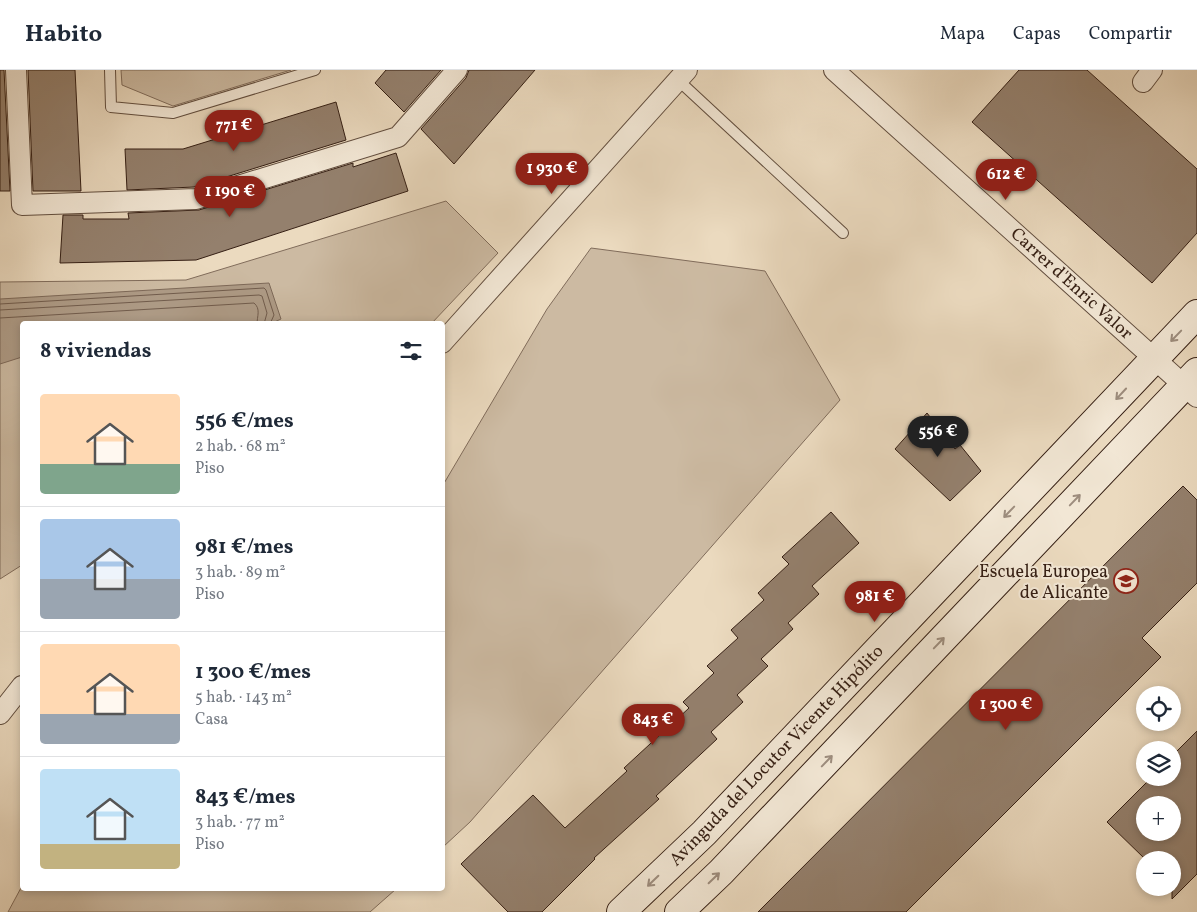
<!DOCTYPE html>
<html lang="es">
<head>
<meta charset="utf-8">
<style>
  :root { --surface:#fff; --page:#f2f2f3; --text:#1f2937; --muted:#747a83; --line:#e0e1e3; --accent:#8f2418 }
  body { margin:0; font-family:Vollkorn,serif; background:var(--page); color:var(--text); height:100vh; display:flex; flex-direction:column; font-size:19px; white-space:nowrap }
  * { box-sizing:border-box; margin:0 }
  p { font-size:16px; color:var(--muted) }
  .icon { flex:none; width:28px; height:28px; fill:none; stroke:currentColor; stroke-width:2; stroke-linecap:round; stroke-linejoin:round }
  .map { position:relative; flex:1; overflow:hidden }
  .side { position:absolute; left:20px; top:251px; width:425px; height:570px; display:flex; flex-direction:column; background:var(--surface); border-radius:5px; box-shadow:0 2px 8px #0003 }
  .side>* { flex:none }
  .buttons { position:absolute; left:1136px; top:616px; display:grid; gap:10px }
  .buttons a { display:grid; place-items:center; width:45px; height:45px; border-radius:50%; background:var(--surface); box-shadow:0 2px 8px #0003; font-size:25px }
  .price { position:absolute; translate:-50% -42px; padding:0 11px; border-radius:18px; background:var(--accent); color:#fff; font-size:16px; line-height:32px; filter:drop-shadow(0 1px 2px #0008) }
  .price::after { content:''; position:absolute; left:50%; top:30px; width:15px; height:11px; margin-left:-8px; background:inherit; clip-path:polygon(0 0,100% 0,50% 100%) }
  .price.current { background:#222; color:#fff }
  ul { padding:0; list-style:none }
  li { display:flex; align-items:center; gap:15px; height:125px; padding:0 20px }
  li+li { border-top:1px solid var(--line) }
  li span { display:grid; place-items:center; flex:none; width:140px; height:100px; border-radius:5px; color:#555 }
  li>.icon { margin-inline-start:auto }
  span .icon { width:60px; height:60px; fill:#fffc; stroke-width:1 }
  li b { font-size:21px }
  h2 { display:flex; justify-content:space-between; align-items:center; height:60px; padding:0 20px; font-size:21px }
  header { display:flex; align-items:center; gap:30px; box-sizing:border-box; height:70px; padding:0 25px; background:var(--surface); border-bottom:1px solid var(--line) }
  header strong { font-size:24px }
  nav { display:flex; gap:28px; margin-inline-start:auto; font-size:18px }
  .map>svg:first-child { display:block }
  .green { fill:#ccbaa2; stroke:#806c5b }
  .water { fill:#ad9a85; stroke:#7d6958 }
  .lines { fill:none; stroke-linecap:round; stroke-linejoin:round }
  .shore { stroke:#715c4c; stroke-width:1 }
  .building { fill:#94806d; stroke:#351f14; fill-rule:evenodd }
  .lane-casing { stroke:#624e3f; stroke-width:12 }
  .street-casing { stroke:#624e3f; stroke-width:22 }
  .secondary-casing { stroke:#351f14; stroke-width:30 }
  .lane { stroke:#f2e7d5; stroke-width:10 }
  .street { stroke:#f2e7d5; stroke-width:20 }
  .secondary { stroke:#f2e7d5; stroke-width:28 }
  .oneway { stroke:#9d8d7e }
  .labels { text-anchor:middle; stroke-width:4; stroke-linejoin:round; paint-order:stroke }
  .street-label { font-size:18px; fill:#351f14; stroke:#f2e7d5 }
  .poi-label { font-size:18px; fill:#351f14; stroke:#f2e7d5; text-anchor:end }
</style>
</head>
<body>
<header>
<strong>Habito</strong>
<nav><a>Mapa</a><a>Capas</a><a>Compartir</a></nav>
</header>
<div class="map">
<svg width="1197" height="842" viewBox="0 0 1197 842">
  <rect width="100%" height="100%" fill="#ebdabf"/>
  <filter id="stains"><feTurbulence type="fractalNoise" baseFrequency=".004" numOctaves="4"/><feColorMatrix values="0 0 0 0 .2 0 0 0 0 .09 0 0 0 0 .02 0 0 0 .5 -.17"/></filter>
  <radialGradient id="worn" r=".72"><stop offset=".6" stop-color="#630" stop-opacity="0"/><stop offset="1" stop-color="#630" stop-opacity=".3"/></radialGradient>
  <path class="green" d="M 121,0 L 291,0 L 173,36 L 122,15 Z
    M 446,131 L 498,183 L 431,254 L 22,254 L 22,495 L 0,509 L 0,212 L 186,210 Z
    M 591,178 L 765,201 L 840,330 L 470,752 L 443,777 L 443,415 L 547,239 Z
    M 22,816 L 22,819 L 396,819 L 370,842 L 8,842 Z"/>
  <path class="water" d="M 269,213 L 281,249 L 270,254 L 22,254 L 22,287 L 0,294 L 0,229 Z"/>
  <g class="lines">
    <path class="shore" d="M 0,234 L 264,218 L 266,220 L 274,245 L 270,254
      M 0,240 L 259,225 L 262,226 L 267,243 L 264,254
      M 0,248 L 254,233 C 261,239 257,246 257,254"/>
  </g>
  <path class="building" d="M 0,0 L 4,0 L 10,121 L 0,121 Z
    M 28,0 L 75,0 L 81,121 L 33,121 Z
    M 386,0 L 441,0 L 404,42 L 375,13 Z
    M 469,0 L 535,0 L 454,94 L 421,59 L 466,8 Z
    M 1019,0 L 1087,0 L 1197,99 L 1197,163 L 1152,213 L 972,52 Z
    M 336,32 L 346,70 L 194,117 L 127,120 L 125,79 L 183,79 Z
    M 396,83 L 408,121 L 196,190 L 60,193 L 63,145 L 83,145 L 83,149 L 129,149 L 128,143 L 199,140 L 353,93 L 353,97 Z
    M 927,343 L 955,379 L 960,375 L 981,401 L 950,431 L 895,379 Z
    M 1183,416 L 1197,430 L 1197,513 L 1142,568 L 1161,587 L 906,842 L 758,842 Z
    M 831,442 L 859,473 L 812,516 L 819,524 L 788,553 L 793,559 L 761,589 L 768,596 L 737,625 L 743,632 L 711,662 L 717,669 L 656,726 L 659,729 L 594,788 L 595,789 L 542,842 L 508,842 L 461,794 L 533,725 L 565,758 L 627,701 L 624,698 L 689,638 L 683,632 L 714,603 L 707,596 L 738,568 L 731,560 L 764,530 L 758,523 L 789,494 L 782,487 Z
    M 1197,661 L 1197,804 L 1172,829 L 1172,790 L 1146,790 L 1107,752 L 1151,708 L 1172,708 L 1172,686 ZM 1145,735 L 1172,735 L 1172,762 L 1145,762 Z"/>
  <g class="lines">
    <defs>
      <path id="lane" d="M 110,0 L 111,37 L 173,43 L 315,0
        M 678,10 L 843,163"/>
      <path id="street" d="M 16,0 L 22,135 L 196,129 L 398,67 L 457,0
        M 834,0 L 1197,327
        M 1143,12 L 1152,0
        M 442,273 L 687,0
        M 0,644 L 22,616"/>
      <path id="secondary" d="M 621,842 L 704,763 L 1197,244
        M 679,842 L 721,802 L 1197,302"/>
    </defs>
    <use href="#lane" class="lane-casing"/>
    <use href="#street" class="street-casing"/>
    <use href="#secondary" class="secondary-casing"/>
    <use href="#lane" class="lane"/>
    <use href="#street" class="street"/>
    <use href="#secondary" class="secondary"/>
  </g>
  <defs><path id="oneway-shaft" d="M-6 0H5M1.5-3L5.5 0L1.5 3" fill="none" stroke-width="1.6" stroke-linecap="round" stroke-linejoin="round" transform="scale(1.25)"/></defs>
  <g class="oneway">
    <use href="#oneway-shaft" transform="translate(1176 266) rotate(134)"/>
    <use href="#oneway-shaft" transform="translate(1121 324) rotate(133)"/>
    <use href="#oneway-shaft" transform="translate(1075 430) rotate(-46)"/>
    <use href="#oneway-shaft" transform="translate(1009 442) rotate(134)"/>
    <use href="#oneway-shaft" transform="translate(939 573) rotate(-46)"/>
    <use href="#oneway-shaft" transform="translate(827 691) rotate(-46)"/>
    <use href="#oneway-shaft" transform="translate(714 808) rotate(-44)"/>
    <use href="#oneway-shaft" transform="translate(653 811) rotate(136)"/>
  </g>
  <defs>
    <symbol id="school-ring" viewBox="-11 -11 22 22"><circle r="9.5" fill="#f2e7d5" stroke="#8f2418" stroke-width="1.5"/><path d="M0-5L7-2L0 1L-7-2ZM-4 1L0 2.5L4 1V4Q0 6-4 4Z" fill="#8f2418"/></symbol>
  </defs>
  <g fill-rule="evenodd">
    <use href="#school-ring" x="1112" y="497" width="28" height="28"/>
  </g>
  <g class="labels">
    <g class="street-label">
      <text transform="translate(1072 213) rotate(42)" y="6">Carrer d'Enric Valor</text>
      <text transform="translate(776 685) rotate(-46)" y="6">Avinguda del Locutor Vicente Hipólito</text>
    </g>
    <g class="poi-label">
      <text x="1108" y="507">Escuela Europea<tspan x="1108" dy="21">de Alicante</tspan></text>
    </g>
  </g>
  <rect width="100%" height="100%" filter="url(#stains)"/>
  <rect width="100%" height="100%" fill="url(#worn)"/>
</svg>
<div class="buttons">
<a><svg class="icon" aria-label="locate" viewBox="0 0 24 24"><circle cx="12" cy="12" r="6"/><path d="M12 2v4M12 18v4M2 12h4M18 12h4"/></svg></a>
<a><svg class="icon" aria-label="layers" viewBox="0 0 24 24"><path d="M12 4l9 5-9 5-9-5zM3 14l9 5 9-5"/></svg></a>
<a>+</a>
<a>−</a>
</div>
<b class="price" style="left:234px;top:82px">771 €</b>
<b class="price" style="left:552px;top:125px">1 930 €</b>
<b class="price" style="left:1006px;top:131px">612 €</b>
<b class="price" style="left:230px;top:148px">1 190 €</b>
<b class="price current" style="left:938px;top:388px">556 €</b>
<b class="price" style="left:875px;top:553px">981 €</b>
<b class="price" style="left:1006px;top:661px">1 300 €</b>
<b class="price" style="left:653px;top:676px">843 €</b>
<section class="side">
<h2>8 viviendas<svg class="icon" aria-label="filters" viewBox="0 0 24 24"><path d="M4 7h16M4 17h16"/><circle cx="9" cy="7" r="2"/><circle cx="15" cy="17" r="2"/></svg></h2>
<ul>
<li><span style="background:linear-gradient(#ffd9b3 70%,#7fa58c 0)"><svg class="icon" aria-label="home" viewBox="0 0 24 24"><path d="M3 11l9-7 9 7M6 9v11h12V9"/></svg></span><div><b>556 €/mes</b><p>2 hab. · 68 m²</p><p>Piso</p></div></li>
<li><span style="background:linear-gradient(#a9c7e8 60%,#9aa5b1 0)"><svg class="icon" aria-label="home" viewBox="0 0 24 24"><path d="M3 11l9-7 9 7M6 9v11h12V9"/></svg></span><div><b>981 €/mes</b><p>3 hab. · 89 m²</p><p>Piso</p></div></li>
<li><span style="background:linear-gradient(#ffd9b3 70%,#9aa5b1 0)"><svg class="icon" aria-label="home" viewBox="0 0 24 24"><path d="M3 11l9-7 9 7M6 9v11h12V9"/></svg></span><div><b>1 300 €/mes</b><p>5 hab. · 143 m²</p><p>Casa</p></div></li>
<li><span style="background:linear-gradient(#bfe0f5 75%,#c2b280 0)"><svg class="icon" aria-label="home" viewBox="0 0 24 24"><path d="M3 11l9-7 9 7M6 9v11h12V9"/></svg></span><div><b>843 €/mes</b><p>3 hab. · 77 m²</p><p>Piso</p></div></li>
</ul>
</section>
</div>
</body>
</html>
